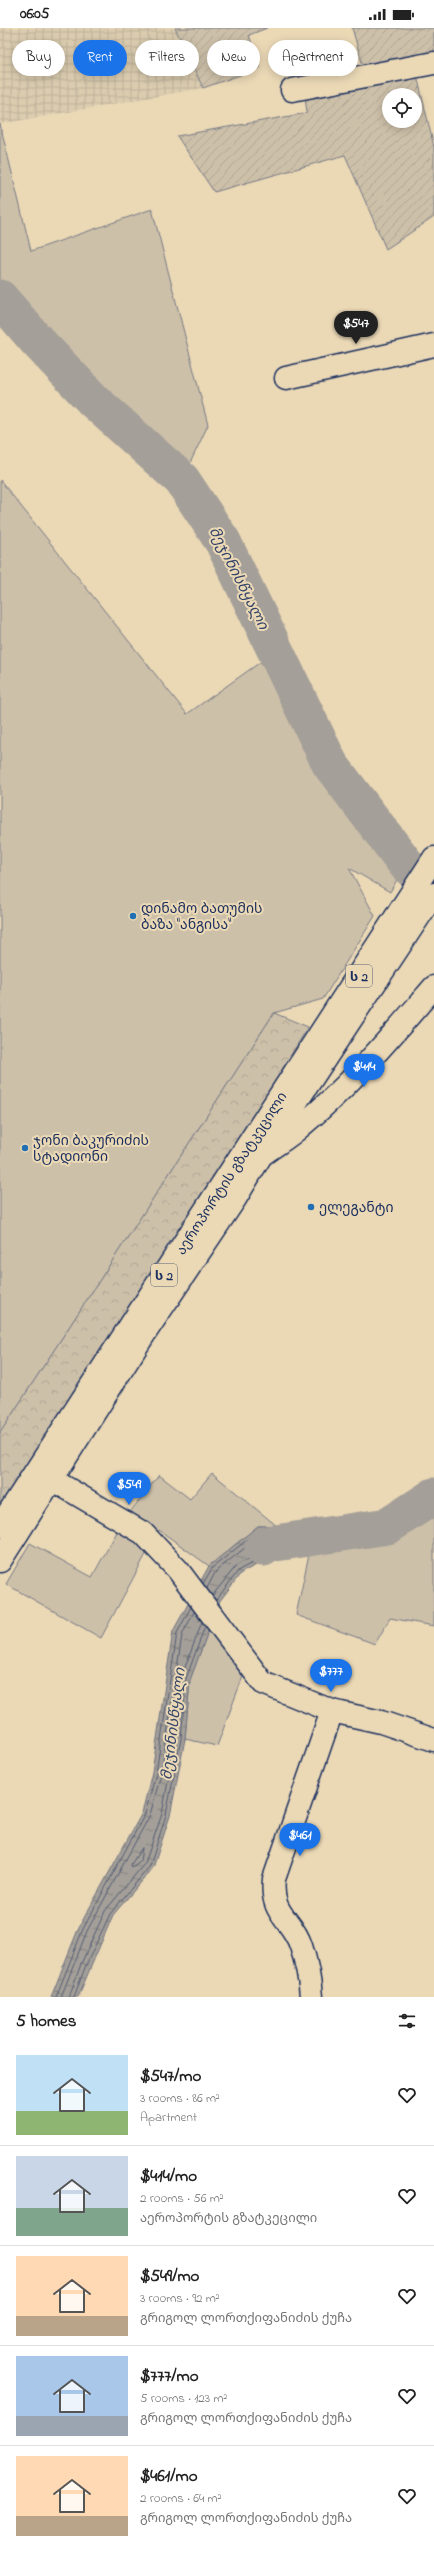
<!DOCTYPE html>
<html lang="en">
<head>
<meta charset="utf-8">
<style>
  :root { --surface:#fff; --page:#f2f2f2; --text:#222; --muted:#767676; --line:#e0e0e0; --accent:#1a73e8 }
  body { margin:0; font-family:"Indie Flower","Noto Sans Georgian",sans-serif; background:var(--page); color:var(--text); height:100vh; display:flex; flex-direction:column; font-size:15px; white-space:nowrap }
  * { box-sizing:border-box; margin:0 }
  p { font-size:13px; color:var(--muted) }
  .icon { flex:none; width:22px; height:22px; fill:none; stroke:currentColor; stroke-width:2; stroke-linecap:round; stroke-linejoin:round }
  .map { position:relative; height:1969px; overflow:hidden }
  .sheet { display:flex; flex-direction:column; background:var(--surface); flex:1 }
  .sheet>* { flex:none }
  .hud { position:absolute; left:12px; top:12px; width:410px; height:36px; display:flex; gap:8px }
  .fabs { position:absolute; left:382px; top:60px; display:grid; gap:8px }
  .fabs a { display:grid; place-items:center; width:40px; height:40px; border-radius:50%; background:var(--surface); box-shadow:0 2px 10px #0003; font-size:20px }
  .price { position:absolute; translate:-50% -34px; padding:0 9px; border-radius:14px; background:var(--accent); color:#fff; font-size:13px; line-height:26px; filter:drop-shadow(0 1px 2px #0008) }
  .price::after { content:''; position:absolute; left:50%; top:24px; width:12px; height:9px; margin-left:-6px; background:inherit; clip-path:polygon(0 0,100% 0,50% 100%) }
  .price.current { background:#222; color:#fff }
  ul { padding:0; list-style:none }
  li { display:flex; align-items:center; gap:12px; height:100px; padding:0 16px }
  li+li { border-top:1px solid var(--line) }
  li span { display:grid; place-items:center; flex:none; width:112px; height:80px; border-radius:0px; color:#555 }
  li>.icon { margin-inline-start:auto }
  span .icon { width:48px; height:48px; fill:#fffc; stroke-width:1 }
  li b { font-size:17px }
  h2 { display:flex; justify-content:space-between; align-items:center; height:48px; padding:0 16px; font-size:17px }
  .pill { padding:0 14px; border-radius:18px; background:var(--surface); box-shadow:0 2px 10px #0003; font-size:14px; line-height:36px }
  .pill.current { background:var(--accent); color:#fff }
  .status { display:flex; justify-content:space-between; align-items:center; height:28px; padding:0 20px; background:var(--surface); direction:ltr }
  .status svg { height:11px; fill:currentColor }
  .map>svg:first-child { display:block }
  .industrial { fill:url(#industrial-grid) }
  .green { fill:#cdc0a9; stroke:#747884 }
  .forest { fill:url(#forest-crowns); stroke:#747884 }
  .garden { fill:url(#garden-furrows); stroke:#747884; fill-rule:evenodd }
  .water { fill:url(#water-ripples); stroke:#6d7281 }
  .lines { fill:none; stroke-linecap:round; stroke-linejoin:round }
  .shore { stroke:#525c75; stroke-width:1 }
  .river { stroke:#a49f98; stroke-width:37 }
  .minor-casing { stroke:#1b2f5e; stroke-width:25 }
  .highway-casing { stroke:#1b2f5e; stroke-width:25 }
  .minor { stroke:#ebd9b6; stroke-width:22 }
  .highway { stroke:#ebd9b6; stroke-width:22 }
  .poi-dot { fill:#1f6fb2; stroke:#ebd9b6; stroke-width:1.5 }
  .labels { text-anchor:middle; stroke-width:4; stroke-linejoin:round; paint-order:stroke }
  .shield { fill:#ebd9b6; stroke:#596278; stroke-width:1 }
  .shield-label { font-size:13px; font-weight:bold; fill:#1b2f5e }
  .poi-label { font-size:14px; fill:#1b2f5e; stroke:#ebd9b6; text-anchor:start }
  .street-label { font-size:14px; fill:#1b2f5e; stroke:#ebd9b6 }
  .water-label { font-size:15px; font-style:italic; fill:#36456a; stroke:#ebd9b6 }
</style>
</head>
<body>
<div class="status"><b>06:05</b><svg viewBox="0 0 49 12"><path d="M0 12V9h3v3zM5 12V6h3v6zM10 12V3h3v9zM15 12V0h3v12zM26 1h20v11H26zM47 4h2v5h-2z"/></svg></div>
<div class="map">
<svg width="434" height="1969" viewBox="0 0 434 1969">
  <defs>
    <pattern id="industrial-grid" width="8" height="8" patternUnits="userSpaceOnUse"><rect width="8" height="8" fill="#dbccaf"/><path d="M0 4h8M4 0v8" fill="none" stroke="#bbb099"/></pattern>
    <pattern id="forest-crowns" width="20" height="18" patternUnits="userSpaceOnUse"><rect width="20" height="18" fill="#cdc0a9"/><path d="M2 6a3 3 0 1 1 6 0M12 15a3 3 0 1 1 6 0" fill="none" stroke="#afa594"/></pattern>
    <pattern id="garden-furrows" width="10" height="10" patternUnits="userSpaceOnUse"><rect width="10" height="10" fill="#cdc0a9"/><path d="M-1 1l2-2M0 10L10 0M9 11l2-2" fill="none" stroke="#afa594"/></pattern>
    <pattern id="water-ripples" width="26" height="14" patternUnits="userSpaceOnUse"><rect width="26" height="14" fill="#a49f98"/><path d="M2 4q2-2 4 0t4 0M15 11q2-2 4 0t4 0" fill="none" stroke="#85827f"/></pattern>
  </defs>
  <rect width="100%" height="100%" fill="#ebd9b6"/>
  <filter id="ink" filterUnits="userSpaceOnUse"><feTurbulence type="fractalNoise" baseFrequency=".025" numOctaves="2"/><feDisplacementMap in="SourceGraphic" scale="8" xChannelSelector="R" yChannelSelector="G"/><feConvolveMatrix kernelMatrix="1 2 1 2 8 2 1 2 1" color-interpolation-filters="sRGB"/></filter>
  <g filter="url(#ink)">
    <path class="industrial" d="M 0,0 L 175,0 L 203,60 L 0,96 Z"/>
    <path class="green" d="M 0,96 L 31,223 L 152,181 L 208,397 L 182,452 L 94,373 L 37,313 L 0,270 Z
      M 0,452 L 187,686 L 276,623 L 330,736 L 406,836 L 390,864 L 349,840 L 375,888 L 323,971 L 274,985 L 0,1405 Z
      M 212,1445 L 277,1498 L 258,1498 L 209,1538 L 159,1502 L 101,1610 L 6,1556 L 30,1515 L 92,1549 L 123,1493 L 159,1447 L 190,1471 Z
      M 434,1468 L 434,1598 L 390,1590 L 375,1616 L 296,1587 L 315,1498 L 388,1498 Z
      M 219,1574 L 230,1611 L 248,1635 L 217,1718 L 185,1711 L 190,1652 Z"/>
    <path class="forest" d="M 274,985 L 308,999 L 249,1096 L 0,1485 L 0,1405 Z"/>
    <path class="garden" d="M 175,0 L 267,0 L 249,7 L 260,40 L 203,60 Z
      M 352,0 L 434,0 L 434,35 L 415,39 L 434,119 L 434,189 L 386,221 L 345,127 L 214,164 L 177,108 L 307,85 L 304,60 L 366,48 ZM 389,67 L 415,67 L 415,93 L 389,93 Z"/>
    <path class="water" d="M 258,1498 L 315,1498 L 310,1521 L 279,1525 L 241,1545 L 219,1574 L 190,1652 L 185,1711 L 170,1788 L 153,1840 L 113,1887 L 78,1969 L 51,1969 L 79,1899 L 142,1785 L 152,1744 L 173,1603 L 209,1538 Z"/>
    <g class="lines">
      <path class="shore" d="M 203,1556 L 212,1540 L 259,1502 L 309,1503 L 306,1517 L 278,1521 L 239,1542 L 216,1572
        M 207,1560 L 216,1543 L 261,1507 L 303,1508 L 302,1513 L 276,1517 L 237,1537 L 212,1568
        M 142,1820 L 140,1833 L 132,1839 L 131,1837 Z
        M 56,1969 L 83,1901 L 145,1786 L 156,1745 L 177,1605 L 191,1579
        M 61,1969 L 87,1903 L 150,1787 L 161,1746 L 182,1607 L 194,1584
        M 69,1969 L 81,1936 L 105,1883 L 145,1835 L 162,1786 L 176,1710 L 181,1650 L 202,1594
        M 74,1969 L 86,1937 L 110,1886 L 150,1838 L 166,1787 L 181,1711 L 186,1651 L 205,1598"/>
      <path class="river" d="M 0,270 L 37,313 L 94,373 L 182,452 L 223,514 L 330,736 L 406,836 L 434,863
        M 263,1520 L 269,1516 L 388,1498 L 434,1468"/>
      <defs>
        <path id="minor" d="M 292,62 L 434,35
          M 286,350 L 434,317
          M 263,1126 C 275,1117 289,1109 300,1099 C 350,1058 392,1007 434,959
          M 51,1451 L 143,1505 L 178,1542 L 263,1655 L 332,1683 L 381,1694 L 434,1712
          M 311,1969 C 310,1953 306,1933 301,1918 C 292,1890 270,1888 274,1851 L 332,1683"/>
        <path id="highway" d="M 0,1498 L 434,830
          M 0,1533 L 147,1302 L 235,1171 L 262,1126 L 434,866"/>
      </defs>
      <use href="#minor" class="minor-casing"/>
      <use href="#highway" class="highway-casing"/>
      <use href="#minor" class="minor"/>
      <use href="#highway" class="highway"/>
    </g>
  </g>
  <g class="poi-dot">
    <circle cx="133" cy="888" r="4"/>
    <circle cx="25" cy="1120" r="4"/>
    <circle cx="311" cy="1179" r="4"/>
  </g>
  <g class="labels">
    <g class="shield">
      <rect x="346" y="937" width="26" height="22" rx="3"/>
      <rect x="151" y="1236" width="26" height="22" rx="3"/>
    </g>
    <g class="shield-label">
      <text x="359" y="953">ს 2</text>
      <text x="164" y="1252">ს 2</text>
    </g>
    <g class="poi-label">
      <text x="141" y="885">დინამო ბათუმის<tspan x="141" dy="16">ბაზა "ანგისა"</tspan></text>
      <text x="33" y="1117">ჯონი ბაკურიძის<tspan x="33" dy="16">სტადიონი</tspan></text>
      <text x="319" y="1184">ელეგანტი</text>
    </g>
    <g class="street-label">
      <text transform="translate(231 1145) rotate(-57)" y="5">აეროპორტის გზატკეცილი</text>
    </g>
    <g class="water-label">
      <text transform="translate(239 550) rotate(63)" y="5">მეჯინისწყალი</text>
      <text transform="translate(173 1696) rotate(-83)" y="5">მეჯინისწყალი</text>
    </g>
  </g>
</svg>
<div class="fabs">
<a><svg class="icon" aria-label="locate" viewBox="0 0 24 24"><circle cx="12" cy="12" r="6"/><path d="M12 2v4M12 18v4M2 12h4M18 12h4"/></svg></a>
</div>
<b class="price current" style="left:356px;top:317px">$547</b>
<b class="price" style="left:364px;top:1060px">$414</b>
<b class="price" style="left:129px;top:1478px">$549</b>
<b class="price" style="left:331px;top:1665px">$777</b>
<b class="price" style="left:300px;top:1829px">$461</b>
<div class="hud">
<a class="pill">Buy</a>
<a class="pill current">Rent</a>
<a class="pill">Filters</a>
<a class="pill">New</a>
<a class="pill">Apartment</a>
</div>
</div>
<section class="sheet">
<h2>5 homes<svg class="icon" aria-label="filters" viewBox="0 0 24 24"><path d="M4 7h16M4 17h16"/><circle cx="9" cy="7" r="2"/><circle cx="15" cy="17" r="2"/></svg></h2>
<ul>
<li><span style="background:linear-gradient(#bfe0f5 70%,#8fb573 0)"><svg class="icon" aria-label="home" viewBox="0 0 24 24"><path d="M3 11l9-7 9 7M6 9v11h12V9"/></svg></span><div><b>$547/mo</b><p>3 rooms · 86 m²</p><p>Apartment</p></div><svg class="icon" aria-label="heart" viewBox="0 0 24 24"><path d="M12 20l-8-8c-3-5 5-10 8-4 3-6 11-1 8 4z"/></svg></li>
<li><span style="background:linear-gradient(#c9d6e8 65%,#7fa58c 0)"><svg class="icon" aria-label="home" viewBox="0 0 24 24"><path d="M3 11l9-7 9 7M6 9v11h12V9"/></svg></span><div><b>$414/mo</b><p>2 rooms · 56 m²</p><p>აეროპორტის გზატკეცილი</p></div><svg class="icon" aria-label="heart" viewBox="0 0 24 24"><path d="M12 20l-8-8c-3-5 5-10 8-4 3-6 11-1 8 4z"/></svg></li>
<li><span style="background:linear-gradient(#ffd9b3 75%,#b9a48a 0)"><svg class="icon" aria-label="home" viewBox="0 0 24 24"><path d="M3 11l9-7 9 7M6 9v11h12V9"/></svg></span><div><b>$549/mo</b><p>3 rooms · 92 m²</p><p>გრიგოლ ლორთქიფანიძის ქუჩა</p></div><svg class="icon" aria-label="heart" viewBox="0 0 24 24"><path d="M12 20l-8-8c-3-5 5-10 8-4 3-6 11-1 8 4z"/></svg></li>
<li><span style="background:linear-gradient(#a9c7e8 75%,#9aa5b1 0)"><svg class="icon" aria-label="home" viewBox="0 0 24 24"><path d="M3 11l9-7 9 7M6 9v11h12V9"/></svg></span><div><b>$777/mo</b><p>5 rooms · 123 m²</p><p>გრიგოლ ლორთქიფანიძის ქუჩა</p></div><svg class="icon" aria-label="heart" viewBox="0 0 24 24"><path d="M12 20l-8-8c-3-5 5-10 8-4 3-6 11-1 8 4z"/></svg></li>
<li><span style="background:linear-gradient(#ffd9b3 75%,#b9a48a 0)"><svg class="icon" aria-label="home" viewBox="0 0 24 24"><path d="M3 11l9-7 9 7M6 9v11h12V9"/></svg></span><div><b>$461/mo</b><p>2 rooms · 64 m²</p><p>გრიგოლ ლორთქიფანიძის ქუჩა</p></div><svg class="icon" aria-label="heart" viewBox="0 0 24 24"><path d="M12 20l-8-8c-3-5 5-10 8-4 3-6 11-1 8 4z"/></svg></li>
</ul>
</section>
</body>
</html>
